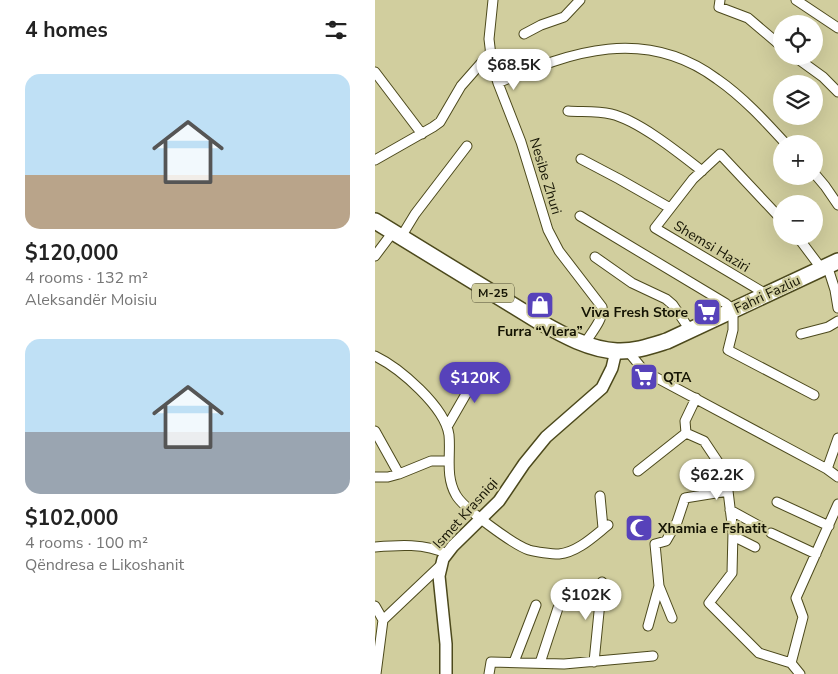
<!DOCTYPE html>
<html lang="en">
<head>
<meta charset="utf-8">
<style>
  :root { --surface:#fff; --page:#f2f2f2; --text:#222; --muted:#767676; --accent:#5742ba }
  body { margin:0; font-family:"Nunito Sans",sans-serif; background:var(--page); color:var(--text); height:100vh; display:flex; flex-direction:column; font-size:19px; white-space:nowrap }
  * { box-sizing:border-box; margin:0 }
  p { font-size:16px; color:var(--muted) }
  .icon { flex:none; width:28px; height:28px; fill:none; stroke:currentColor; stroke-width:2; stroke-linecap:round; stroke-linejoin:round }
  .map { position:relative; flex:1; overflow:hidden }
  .panel { display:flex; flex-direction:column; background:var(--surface); width:375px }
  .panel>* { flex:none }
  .tools { position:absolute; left:398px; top:15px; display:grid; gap:10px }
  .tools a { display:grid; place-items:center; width:50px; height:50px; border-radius:50%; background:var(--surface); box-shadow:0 5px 20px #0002; font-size:25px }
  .price { position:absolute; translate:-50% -42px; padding:0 11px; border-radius:18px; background:#fff; color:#222; font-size:16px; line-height:32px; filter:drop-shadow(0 1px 2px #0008) }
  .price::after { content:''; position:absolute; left:50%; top:30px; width:15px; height:11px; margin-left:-8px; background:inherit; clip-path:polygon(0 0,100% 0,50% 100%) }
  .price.on { background:var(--accent); color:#fff }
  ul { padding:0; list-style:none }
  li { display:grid; align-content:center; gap:10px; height:265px; padding:0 25px }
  li span { display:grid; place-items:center; height:155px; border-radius:15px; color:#555 }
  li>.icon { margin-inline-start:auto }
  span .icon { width:90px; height:90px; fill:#fffc; stroke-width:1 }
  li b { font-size:21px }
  h2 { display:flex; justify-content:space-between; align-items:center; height:60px; padding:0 25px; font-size:21px }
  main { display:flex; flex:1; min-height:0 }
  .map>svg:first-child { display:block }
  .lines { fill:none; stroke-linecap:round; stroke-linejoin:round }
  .minor-casing { stroke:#4c491c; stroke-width:11 }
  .tertiary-casing { stroke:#4c491c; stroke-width:14 }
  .primary-casing { stroke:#4c491c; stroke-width:18 }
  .minor { stroke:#fff; stroke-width:9 }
  .tertiary { stroke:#fff; stroke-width:11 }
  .primary { stroke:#fff; stroke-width:15 }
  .labels { text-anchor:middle; stroke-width:4.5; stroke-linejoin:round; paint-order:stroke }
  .shield { fill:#d1ce9e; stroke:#4d4b32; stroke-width:1 }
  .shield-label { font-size:12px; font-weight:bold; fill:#141303 }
  .street-label { font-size:14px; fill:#141303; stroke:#d1ce9e }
  .poi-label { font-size:14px; font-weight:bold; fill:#141303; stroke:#d1ce9e; text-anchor:start }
</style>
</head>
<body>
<main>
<section class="panel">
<h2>4 homes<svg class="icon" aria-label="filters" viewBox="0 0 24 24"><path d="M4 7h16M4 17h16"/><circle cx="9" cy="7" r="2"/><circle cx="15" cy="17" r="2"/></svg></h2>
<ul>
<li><span style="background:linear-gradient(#bfe0f5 65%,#b9a48a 0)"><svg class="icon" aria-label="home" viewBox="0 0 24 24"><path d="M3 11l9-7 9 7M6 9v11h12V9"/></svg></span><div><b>$120,000</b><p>4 rooms · 132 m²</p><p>Aleksandër Moisiu</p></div></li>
<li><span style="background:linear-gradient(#bfe0f5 60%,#9aa5b1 0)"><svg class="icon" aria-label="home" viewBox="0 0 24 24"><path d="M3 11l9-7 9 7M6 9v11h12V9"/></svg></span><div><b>$102,000</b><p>4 rooms · 100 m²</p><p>Qëndresa e Likoshanit</p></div></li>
</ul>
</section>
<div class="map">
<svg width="463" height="674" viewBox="0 0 463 674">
  <rect width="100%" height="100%" fill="#d1ce9e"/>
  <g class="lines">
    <defs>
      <path id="minor" d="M 118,0 L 114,39 L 117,64 L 123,83 L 146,142 L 173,230 L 184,251 L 227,307 C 229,319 216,333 210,343
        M 345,0 L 344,7 L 373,18 L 406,46
        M 421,0 L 463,28
        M 149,34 L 166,25 L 189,17 L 205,0
        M 419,56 L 448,77 L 463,92
        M 0,72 L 47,134
        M 123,83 C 197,51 270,26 342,79 C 368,97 390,121 411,144
        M 193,111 C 207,112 222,111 236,114 C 263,120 304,153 327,171
        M 206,159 L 244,179 L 295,208
        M 0,160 L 58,127 L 65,122 L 86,86 L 115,53
        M 439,173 L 450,186 L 463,205
        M 205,216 L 350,303 L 358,310 L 358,330 L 353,350 L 439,395
        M 422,236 L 446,268
        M 26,237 L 40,214 L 92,146
        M 0,256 L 18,232
        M 220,257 L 257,283 L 291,299 L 298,305 L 315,330
        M 452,265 L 460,290 L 463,308
        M 391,294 L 280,228 L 318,179 L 345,154 L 406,219
        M 426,334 L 453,327 L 463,321
        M 252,350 L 269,371 L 452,469 L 463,477
        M 0,356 C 25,368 70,407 74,435 C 76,455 70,476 81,495 C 88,508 139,545 154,550 C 161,552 176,554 184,554 C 203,552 219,536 233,525
        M 72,427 L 106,368
        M 0,431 L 24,474
        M 311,433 L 329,441 L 347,468 L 353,491 L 358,532 L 357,573 L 334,603 L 384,653 L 416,663 L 425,674
        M 311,433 L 310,421 L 321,398
        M 452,469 L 463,438
        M 263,471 L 311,433
        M 0,477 L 13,477 L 24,474 L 56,461 L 74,461
        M 225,496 L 228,528
        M 402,502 L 454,526
        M 355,510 L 386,527
        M 396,533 L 441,554
        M 358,536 L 380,547
        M 0,547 C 23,545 50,543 72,554
        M 0,606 L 8,620
        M 297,618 L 284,586 L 280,544 L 291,541 L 302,522 L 310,498 L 353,491
        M 273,626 L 284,586
        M 139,662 L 161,605
        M 219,662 L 227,582
        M 165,663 L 183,608
        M 416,663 L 428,617 L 421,598 L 463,504
        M 1,674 L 8,620 L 66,565
        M 114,674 L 116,662 L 189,664 L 278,656"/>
      <path id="tertiary" d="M 71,674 L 71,644 L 64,576 L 68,559 L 78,546 L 124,501 L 149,464 L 171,437 L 227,388 L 237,368 L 241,351"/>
      <path id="primary" d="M 0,221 L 165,322 C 188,335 215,350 242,351 C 259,352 276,346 292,341 L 463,261"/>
    </defs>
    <use href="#minor" class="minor-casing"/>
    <use href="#tertiary" class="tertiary-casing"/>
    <use href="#primary" class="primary-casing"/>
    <use href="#minor" class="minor"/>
    <use href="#tertiary" class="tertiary"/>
    <use href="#primary" class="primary"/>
  </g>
  <defs>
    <symbol id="shop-square" viewBox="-11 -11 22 22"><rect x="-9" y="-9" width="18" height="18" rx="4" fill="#5742ba" stroke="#d1ce9e"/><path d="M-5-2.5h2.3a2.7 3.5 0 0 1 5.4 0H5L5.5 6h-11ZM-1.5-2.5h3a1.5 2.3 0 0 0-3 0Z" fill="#fff"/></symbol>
    <symbol id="supermarket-square" viewBox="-11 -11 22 22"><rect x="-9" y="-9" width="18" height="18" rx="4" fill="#5742ba" stroke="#d1ce9e"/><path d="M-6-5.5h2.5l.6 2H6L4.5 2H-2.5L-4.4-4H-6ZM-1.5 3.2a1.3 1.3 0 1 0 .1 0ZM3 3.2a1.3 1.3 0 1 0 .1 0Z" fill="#fff"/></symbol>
    <symbol id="mosque-square" viewBox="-11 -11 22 22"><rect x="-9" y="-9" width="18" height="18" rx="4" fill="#5742ba" stroke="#d1ce9e"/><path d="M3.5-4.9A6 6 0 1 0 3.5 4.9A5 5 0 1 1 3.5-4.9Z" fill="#fff"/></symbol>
  </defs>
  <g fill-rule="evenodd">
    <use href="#shop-square" x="149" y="289" width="32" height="32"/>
    <use href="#supermarket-square" x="316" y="296" width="32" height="32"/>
    <use href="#supermarket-square" x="253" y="361" width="32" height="32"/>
    <use href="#mosque-square" x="248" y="512" width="32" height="32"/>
  </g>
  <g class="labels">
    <rect class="shield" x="97" y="283.5" width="42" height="19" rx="4"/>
    <g class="shield-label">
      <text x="118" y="297">M-25</text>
    </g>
    <g class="street-label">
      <text transform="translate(171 176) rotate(73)" y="5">Nesibe Zhuri</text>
      <text transform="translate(337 246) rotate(31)" y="5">Shemsi Haziri</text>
      <text transform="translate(392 294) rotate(-25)" y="5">Fahri Fazliu</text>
      <text transform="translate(90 513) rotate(-48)" y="5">Ismet Krasniqi</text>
    </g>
    <g class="poi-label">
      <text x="313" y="317" text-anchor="end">Viva Fresh Store</text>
      <text x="165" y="336" text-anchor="middle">Furra “Vlera”</text>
      <text x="288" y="382">QTA</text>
      <text x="283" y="533">Xhamia e Fshatit</text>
    </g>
  </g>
</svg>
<div class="tools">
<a><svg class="icon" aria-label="locate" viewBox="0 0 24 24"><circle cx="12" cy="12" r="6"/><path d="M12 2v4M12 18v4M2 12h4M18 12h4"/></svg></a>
<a><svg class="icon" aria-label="layers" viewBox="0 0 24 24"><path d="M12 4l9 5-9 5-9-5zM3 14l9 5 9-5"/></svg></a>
<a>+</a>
<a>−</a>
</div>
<b class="price" style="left:139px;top:91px">$68.5K</b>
<b class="price on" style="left:100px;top:404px">$120K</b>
<b class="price" style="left:342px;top:501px">$62.2K</b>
<b class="price" style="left:211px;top:621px">$102K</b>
</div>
</main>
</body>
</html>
